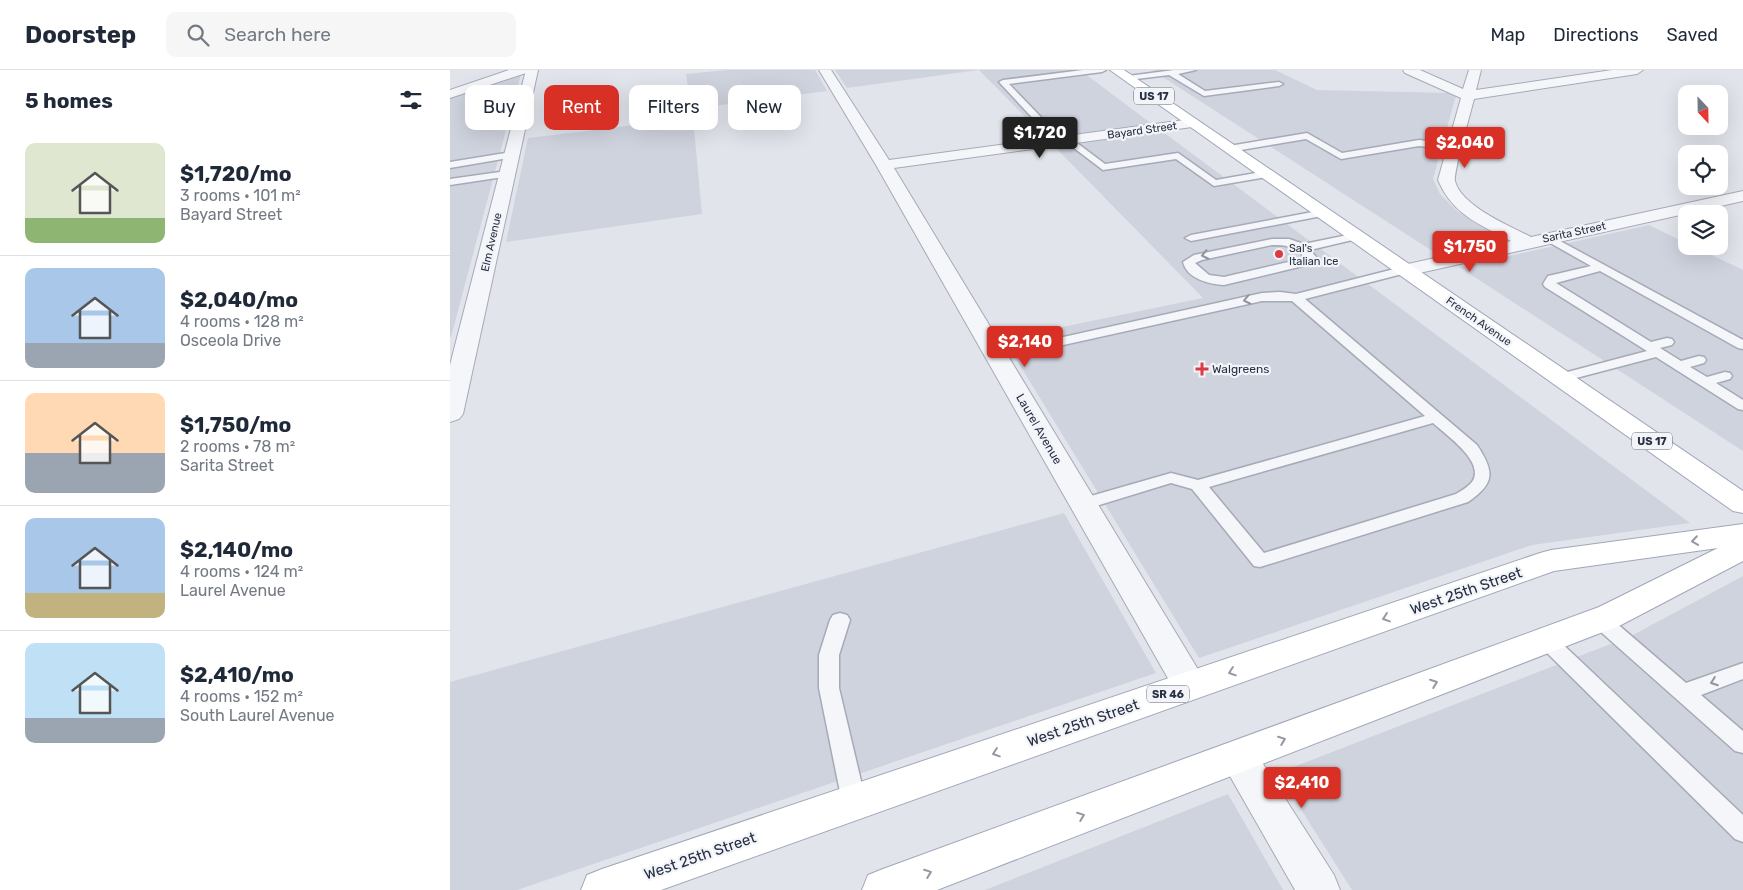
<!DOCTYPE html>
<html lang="en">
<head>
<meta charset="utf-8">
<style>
  :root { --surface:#fff; --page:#f6f6f7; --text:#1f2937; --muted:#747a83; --line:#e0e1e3; --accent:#d93025 }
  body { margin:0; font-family:Rubik,sans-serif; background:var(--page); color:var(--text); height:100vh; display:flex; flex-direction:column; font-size:19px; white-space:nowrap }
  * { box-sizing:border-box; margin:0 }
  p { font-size:16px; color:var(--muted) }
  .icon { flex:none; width:28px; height:28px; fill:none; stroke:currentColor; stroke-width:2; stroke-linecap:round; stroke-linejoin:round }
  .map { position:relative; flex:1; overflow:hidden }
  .details { display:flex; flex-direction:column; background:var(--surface); width:450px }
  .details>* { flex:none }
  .top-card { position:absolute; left:15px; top:15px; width:475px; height:45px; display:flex; gap:10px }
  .needle { width:32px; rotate:158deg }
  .tools { position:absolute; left:1228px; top:15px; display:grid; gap:10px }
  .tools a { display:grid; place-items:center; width:50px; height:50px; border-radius:10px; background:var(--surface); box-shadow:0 5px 20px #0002; font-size:25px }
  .price { position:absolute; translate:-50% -42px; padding:0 11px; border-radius:5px; background:var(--accent); color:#fff; font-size:16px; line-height:32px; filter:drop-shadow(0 1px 2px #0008) }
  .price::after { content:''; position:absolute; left:50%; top:30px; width:15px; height:11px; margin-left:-8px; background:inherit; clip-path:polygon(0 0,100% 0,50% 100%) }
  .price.on { background:#222; color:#fff }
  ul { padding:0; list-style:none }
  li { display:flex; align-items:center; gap:15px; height:125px; padding:0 25px }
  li+li { border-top:1px solid var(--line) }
  li span { display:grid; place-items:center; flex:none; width:140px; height:100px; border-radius:10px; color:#555 }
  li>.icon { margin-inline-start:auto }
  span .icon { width:60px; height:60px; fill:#fffc; stroke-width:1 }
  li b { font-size:21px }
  h2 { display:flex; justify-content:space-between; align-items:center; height:60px; padding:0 25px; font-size:21px }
  .tag { padding:0 18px; border-radius:10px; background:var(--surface); box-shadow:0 5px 20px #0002; font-size:18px; line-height:45px }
  .tag.on { background:var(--accent); color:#fff }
  header { display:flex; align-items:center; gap:30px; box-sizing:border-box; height:70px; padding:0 25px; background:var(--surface); border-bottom:1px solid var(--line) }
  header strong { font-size:24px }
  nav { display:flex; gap:28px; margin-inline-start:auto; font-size:18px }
  .search { width:350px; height:45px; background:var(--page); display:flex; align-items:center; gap:12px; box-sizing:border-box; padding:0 18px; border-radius:10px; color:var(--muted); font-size:19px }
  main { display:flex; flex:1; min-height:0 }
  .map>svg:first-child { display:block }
  .built { fill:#cfd3de }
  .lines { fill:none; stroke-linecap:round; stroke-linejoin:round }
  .service-casing { stroke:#a6aab7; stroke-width:3 }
  .minor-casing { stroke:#a6aab7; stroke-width:2 }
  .tertiary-casing { stroke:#a6aab7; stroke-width:2 }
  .primary-casing { stroke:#a0a7b9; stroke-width:2 }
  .service { fill:#f5f6f9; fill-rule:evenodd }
  .minor { fill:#f5f6f9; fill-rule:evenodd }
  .tertiary { fill:#f5f6f9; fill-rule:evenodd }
  .primary { fill:#fff; fill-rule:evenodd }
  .oneway { stroke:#8e939f }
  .oneway2 { stroke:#9498a2 }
  .poi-dot { fill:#dc3b43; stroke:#f2f4f8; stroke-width:2 }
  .labels { text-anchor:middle; stroke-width:4.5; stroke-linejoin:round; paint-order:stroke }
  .shield { fill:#f2f4f8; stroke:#656b7b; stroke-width:1 }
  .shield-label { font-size:11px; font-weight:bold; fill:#283045 }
  .far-street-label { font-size:11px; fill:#283045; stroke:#f2f4f8 }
  .far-poi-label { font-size:11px; fill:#283045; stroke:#f2f4f8; text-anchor:start }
  .poi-label { font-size:12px; fill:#283045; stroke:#f2f4f8; text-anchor:start }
  .street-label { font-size:12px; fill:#283045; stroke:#f2f4f8 }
  .near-street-label { font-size:15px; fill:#283045; stroke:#f2f4f8 }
</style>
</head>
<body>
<header>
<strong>Doorstep</strong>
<div class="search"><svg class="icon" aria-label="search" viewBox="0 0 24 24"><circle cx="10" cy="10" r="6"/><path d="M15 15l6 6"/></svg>Search here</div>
<nav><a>Map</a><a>Directions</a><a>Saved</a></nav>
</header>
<main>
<section class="details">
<h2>5 homes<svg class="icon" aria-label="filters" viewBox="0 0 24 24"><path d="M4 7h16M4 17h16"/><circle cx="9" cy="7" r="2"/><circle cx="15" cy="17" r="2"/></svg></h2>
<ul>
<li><span style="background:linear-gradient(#dfe7d0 75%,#8fb573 0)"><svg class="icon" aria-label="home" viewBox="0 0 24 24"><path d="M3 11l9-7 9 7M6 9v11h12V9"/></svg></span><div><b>$1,720/mo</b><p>3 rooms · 101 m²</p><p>Bayard Street</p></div></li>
<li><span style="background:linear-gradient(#a9c7e8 75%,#9aa5b1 0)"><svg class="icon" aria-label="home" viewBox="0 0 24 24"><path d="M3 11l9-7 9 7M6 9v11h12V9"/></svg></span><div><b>$2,040/mo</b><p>4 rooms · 128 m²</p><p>Osceola Drive</p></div></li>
<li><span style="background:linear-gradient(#ffd9b3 60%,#9aa5b1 0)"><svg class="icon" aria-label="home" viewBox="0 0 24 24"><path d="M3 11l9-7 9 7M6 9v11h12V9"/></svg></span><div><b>$1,750/mo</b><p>2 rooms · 78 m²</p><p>Sarita Street</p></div></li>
<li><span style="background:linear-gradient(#a9c7e8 75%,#c2b280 0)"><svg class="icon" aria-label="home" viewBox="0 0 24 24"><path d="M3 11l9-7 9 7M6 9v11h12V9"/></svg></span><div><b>$2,140/mo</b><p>4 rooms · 124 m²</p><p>Laurel Avenue</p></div></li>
<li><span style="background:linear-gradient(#bfe0f5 75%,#9aa5b1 0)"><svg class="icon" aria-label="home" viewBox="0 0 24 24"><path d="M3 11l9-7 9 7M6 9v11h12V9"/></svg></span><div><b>$2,410/mo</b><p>4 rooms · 152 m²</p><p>South Laurel Avenue</p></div></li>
</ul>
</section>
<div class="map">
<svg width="1293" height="820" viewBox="0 0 1293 820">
  <rect width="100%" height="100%" fill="#e2e4ec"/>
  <path class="built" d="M 278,0 L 365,0 L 377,21 L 241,39 L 236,4 Z
    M 385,0 L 630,0 L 702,54 L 596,68 L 529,0 L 397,18 Z
    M 702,0 L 825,0 L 867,20 L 1000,23 L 1006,25 L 983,109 L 990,124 L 1007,141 L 1054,169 L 987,184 Z
    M 71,4 L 1,267 L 0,267 L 0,28 Z
    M 243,48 L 252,144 L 56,172 L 78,68 Z
    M 713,62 L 1240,453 L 1082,475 L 749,588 L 554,269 L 753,228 L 605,77 Z
    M 1199,155 L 1236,173 L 1236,176 L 1243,176 L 1293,200 L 1293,381 L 1009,197 Z
    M 614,443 L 706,603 L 67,820 L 0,820 L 0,612 Z
    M 1293,506 L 1293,820 L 902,820 L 828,703 L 1181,566 Z
    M 778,724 L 833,820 L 535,820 Z"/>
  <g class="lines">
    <defs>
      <path id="service" d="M 633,0 L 656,0 L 652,2 L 559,14 L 612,69 L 612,73 L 606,73 L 549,12 L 553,10 Z
        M 724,0 L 746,0 L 728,4 L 755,21 L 829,12 L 833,14 L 829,16 L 754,26 L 719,5 L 678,10 L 674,8 L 678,6 Z
        M 857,63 L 892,83 L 969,70 L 1004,74 L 1009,77 L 1004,80 L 969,76 L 891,89 L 856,69 L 779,82 L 774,79 L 779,76 Z
        M 619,67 L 655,94 L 728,83 L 766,110 L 817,101 L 822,104 L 817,107 L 764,116 L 726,89 L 653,100 L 616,72 L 614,70 Z
        M 62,82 L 65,83 L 65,87 L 0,98 L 0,92 Z
        M 57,101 L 60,102 L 60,106 L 0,115 L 0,109 Z
        M 873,140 L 878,143 L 877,145 L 741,171 L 735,168 L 741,165 Z
        M 907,163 L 911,164 L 913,166 L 911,168 L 860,180 L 867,188 L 861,194 L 774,215 C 759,214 737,209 733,192 L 744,185 L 822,169 L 839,169 L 854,174 ZM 822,175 C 836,175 846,176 855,188 L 774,207 L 759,205 L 745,193 L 752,190 Z
        M 1099,165 L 1293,270 L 1293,279 L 1288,278 L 1150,201 L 1106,213 L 1201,272 L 1217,268 L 1222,269 L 1224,272 L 1222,275 L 1210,278 L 1231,291 L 1249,286 L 1254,287 L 1256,290 L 1254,293 L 1240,297 L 1257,307 L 1275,302 L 1280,303 L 1282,306 L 1280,309 L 1266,313 L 1293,330 L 1293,340 L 1288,339 L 1206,287 L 1111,312 L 1106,311 L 1104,308 L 1106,305 L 1197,281 L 1095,217 L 1093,214 L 1098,206 L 1141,196 L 1095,170 L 1093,168 L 1095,166 Z
        M 956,196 L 962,200 L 960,202 L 855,229 L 1027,375 C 1044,401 1046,413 1018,432 L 810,497 L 804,496 L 742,419 L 721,413 L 633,440 L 627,438 L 625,434 L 627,430 L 721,403 L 748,410 L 975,346 L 842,231 L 812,231 L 546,290 L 539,286 L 546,282 L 812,223 L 830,222 L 846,224 ZM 983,353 C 996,365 1036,392 1022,412 C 1018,417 1011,421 1006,424 L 814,483 L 759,417 Z
        M 390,543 L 397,545 L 400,550 L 389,585 L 389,618 L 416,732 L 412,739 L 404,743 L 396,739 L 392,732 L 369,618 L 369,585 L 380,550 L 383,545 Z
        M 1150,543 L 1157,545 L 1236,613 L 1293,593 L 1293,609 L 1251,625 L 1293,661 L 1293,683 L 1285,681 L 1143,555 L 1140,550 L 1143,545 Z
        M 1096,562 L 1103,565 L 1293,745 L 1293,772 L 1285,769 L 1089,575 L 1086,570 L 1089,565 Z"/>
      <path id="minor" d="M 76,0 L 88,0 L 13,344 L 9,349 L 0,352 L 0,295 Z
        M 369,0 L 381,0 L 439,90 L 742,49 L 747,50 L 749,53 L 747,56 L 742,57 L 444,98 L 752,606 L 757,616 L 752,626 L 740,630 L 728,626 L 426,95 Z
        M 953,0 L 970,0 L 1013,19 L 1019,0 L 1031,0 L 1026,20 L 1162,0 L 1193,0 L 1187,4 L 1024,29 C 1021,41 1003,104 1005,111 C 1011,136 1060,156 1081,167 L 1293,121 L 1293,131 L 956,206 L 949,204 L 946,200 L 949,196 L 1061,171 C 1029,154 1003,145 988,110 L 1011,28 L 955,3 Z
        M 788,671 L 801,675 L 884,805 L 890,820 L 845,820 L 769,687 L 775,675 Z"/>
      <path id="tertiary" d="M 59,0 L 78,0 L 76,3 L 0,28 L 0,20 Z"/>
      <path id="primary" d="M 660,0 L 674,0 L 1293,421 L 1293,443 L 1283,441 Z
        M 1293,454 L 1293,491 L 1171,555 L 487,820 L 412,820 L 418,805 L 433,799 L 1149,537 L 1268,478 L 1104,501 L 211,820 L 131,820 L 137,805 L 152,799 L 1090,483 L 1101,480 Z"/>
    </defs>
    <use href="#service" class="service-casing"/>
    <use href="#minor" class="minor-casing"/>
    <use href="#tertiary" class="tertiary-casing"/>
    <use href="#primary" class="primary-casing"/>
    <use href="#service" class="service"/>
    <use href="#minor" class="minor"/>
    <use href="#tertiary" class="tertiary"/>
    <use href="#primary" class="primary"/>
  </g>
  <defs><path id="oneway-chevron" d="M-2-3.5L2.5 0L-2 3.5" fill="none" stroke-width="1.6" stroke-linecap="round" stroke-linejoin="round" transform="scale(1.25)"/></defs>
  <g class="oneway">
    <use href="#oneway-chevron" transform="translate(755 185) rotate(168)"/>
    <use href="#oneway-chevron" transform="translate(797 230) rotate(168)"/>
    <use href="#oneway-chevron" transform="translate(1264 612) rotate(160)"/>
  </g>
  <g class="oneway2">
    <use href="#oneway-chevron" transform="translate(1245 471) rotate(172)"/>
    <use href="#oneway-chevron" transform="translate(936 548) rotate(161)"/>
    <use href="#oneway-chevron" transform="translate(782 602) rotate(161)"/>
    <use href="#oneway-chevron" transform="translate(984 613) rotate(-21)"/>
    <use href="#oneway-chevron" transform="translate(832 670) rotate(-21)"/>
    <use href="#oneway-chevron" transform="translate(546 683) rotate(161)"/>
    <use href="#oneway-chevron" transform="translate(631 746) rotate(-21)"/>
    <use href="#oneway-chevron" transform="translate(478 803) rotate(-21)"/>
  </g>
  <g class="poi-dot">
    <circle cx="829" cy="184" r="5"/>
    <path d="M749.5 291.5h5v5h5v5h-5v5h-5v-5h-5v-5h5z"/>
  </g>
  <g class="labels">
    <g class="shield">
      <rect x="684" y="17.5" width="40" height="17" rx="4"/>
      <rect x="1182" y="362.5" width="40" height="17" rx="4"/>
      <rect x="697" y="615.5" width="42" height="17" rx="4"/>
    </g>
    <g class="shield-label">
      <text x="704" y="30">US 17</text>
      <text x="1202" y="375">US 17</text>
      <text x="718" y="628">SR 46</text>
    </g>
    <g class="far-street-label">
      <text transform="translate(692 60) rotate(-8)" y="4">Bayard Street</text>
      <text transform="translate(1124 162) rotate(-12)" y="4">Sarita Street</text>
      <text transform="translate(41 172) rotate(-77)" y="4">Elm Avenue</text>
      <text transform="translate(1029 251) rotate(35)" y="4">French Avenue</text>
    </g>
    <g class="far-poi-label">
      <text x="839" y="182">Sal's<tspan x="839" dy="13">Italian Ice</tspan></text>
    </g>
    <g class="poi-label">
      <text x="762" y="303">Walgreens</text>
    </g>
    <g class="street-label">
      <text transform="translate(589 359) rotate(60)" y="4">Laurel Avenue</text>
    </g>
    <g class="near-street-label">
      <text transform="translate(1016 521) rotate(-19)" y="5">West 25th Street</text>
      <text transform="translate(633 653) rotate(-19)" y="5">West 25th Street</text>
      <text transform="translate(250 786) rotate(-19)" y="5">West 25th Street</text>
    </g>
  </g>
</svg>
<div class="tools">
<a><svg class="needle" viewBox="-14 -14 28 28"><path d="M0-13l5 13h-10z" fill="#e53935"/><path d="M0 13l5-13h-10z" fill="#747a83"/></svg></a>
<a><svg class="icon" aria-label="locate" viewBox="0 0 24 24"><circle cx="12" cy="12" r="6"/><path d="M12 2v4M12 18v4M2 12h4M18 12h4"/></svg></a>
<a><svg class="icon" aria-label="layers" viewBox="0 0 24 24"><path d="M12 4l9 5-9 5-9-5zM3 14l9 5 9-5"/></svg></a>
</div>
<b class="price on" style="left:590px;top:89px">$1,720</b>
<b class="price" style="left:1015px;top:99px">$2,040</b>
<b class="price" style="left:1020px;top:203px">$1,750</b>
<b class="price" style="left:575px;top:298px">$2,140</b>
<b class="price" style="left:852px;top:739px">$2,410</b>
<div class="top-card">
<a class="tag">Buy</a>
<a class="tag on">Rent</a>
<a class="tag">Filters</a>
<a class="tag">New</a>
</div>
</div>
</main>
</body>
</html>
